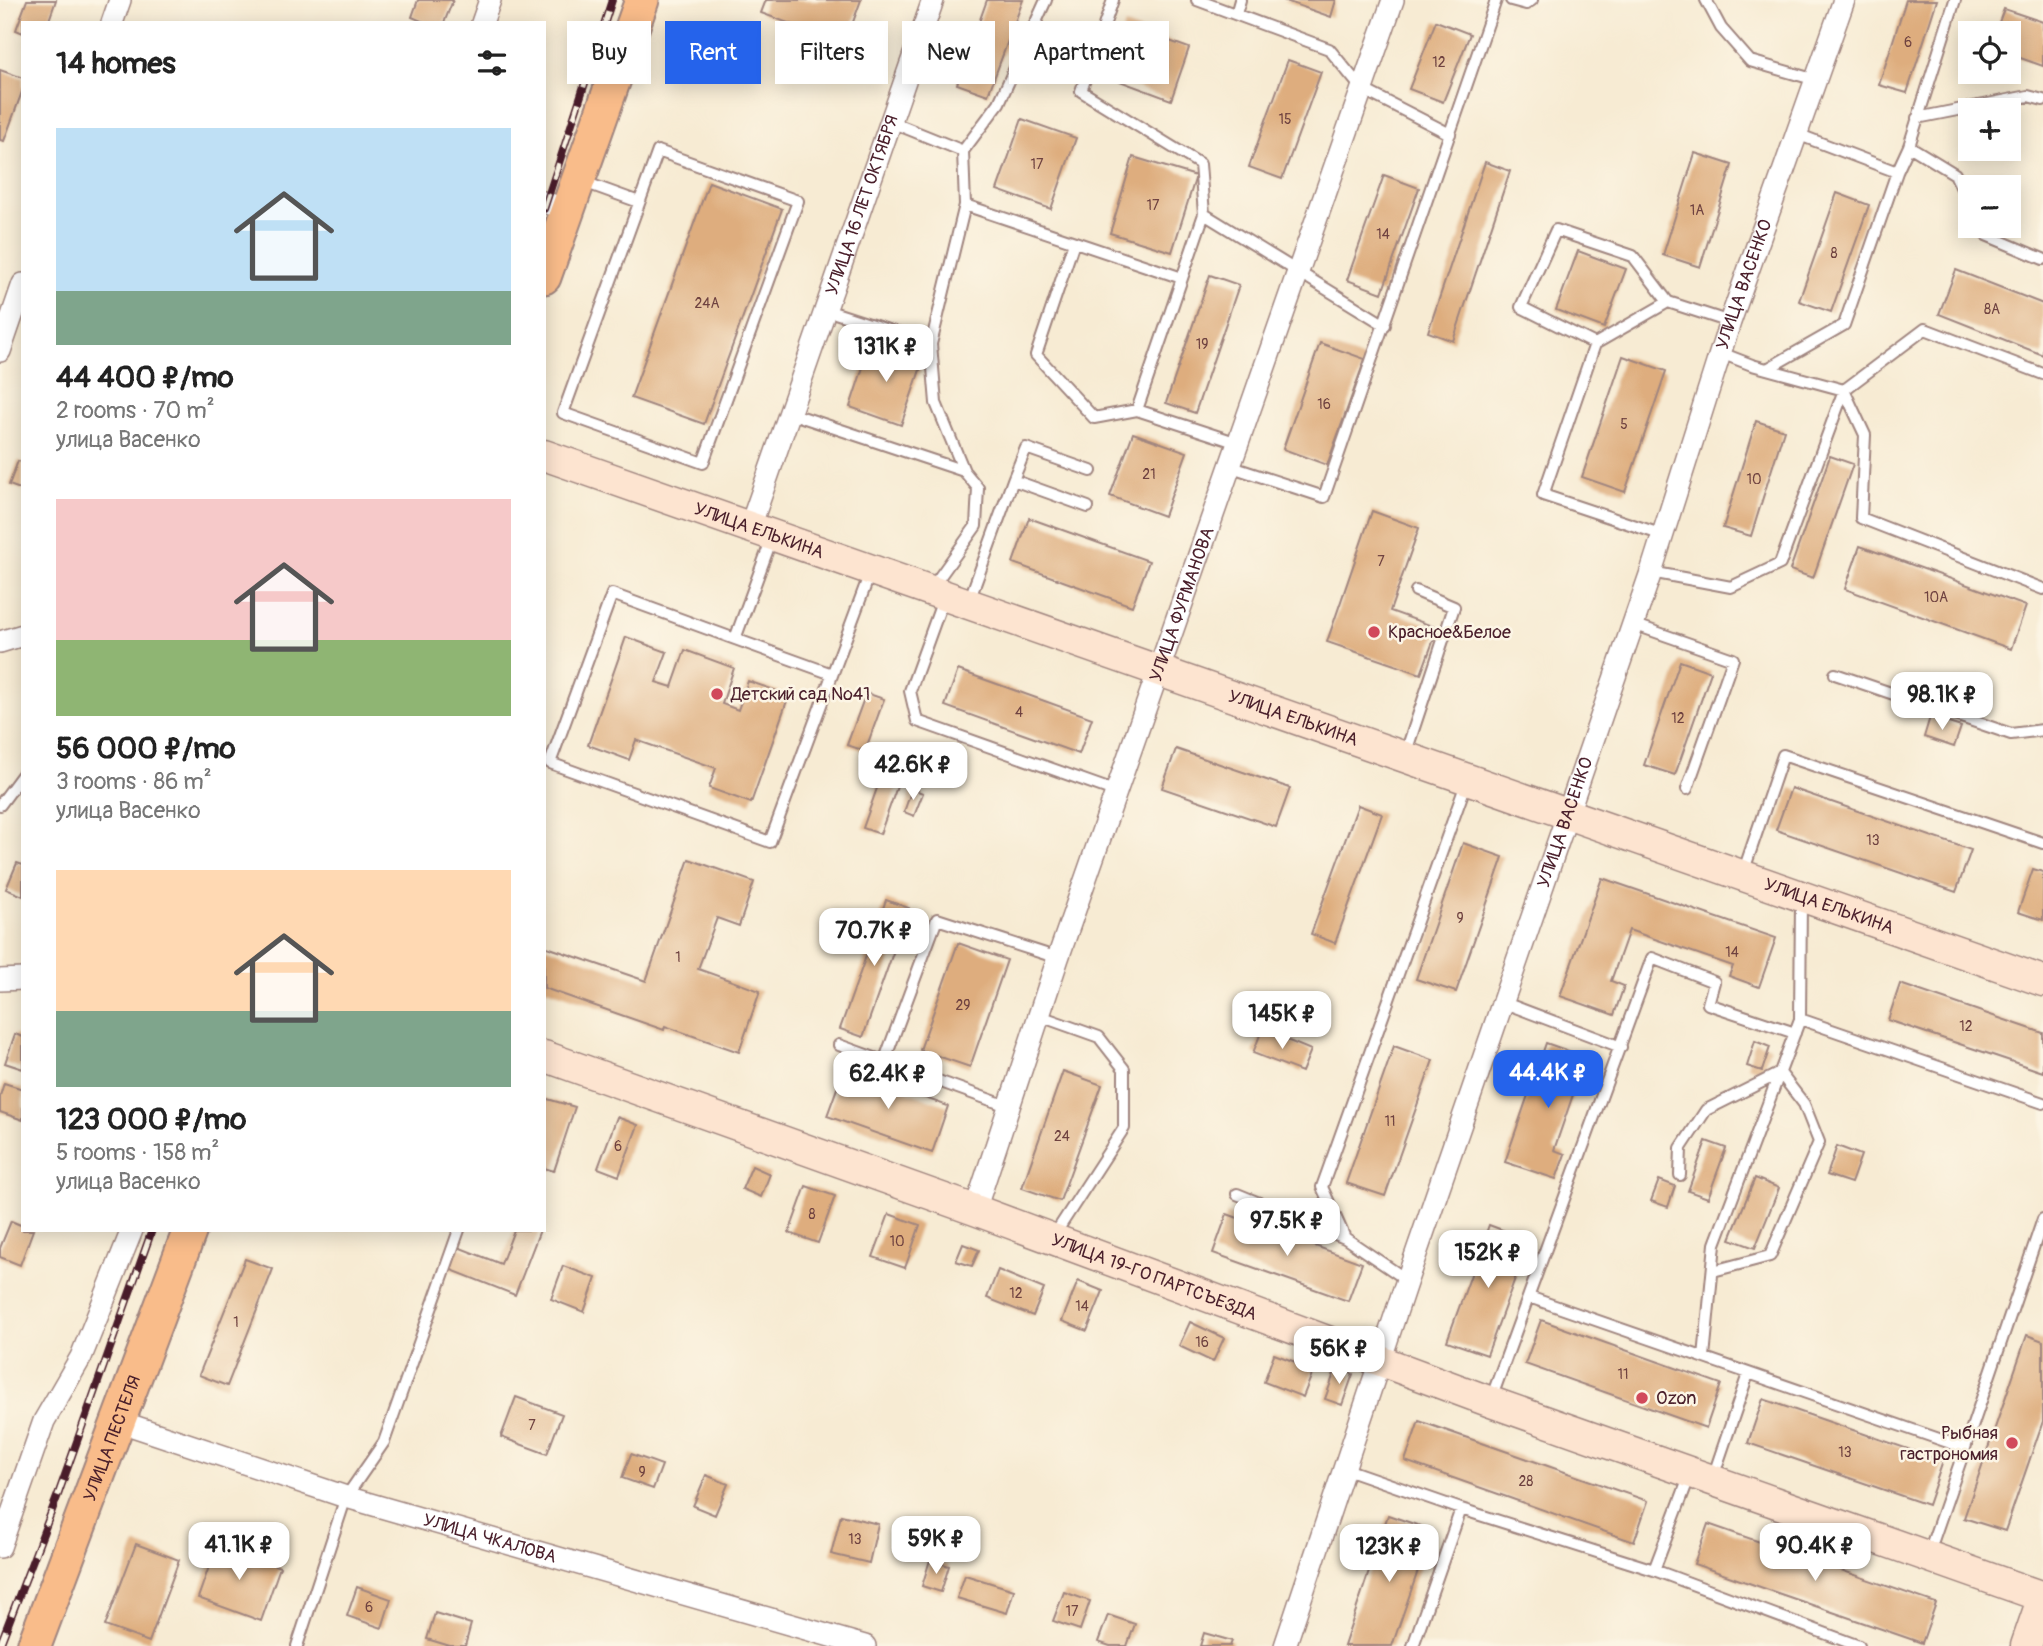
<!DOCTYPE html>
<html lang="en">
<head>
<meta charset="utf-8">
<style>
  :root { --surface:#fff; --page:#f6f6f6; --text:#222; --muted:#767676; --accent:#2563eb }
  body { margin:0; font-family:Pangolin,sans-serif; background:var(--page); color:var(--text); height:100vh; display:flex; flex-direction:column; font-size:26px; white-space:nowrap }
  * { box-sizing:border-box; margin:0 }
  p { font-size:23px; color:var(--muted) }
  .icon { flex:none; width:38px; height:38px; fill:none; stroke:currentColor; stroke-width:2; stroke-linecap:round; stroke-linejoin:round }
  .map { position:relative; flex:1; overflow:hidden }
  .drawer { position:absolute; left:21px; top:21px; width:525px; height:1211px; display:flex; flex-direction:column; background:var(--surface); border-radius:0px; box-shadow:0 4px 18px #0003 }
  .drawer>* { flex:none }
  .hud { position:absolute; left:567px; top:21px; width:665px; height:63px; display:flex; gap:14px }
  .fabs { position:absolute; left:1958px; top:21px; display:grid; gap:14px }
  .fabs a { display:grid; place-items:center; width:63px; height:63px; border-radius:0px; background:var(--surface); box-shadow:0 4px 18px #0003; font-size:35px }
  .price { position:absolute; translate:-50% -60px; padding:0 16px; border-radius:14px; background:#fff; color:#222; font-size:23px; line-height:46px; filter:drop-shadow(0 2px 4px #0008) }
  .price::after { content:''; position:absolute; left:50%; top:42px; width:21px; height:16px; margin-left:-10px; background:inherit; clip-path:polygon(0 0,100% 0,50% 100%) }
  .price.selected { background:var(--accent); color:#fff }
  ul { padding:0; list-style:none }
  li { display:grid; align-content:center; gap:14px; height:371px; padding:0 35px }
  li span { display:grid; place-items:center; height:217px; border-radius:0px; color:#555 }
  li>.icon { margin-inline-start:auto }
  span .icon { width:126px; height:126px; fill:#fffc; stroke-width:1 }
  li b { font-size:30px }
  h2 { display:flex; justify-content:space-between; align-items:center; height:84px; padding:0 35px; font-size:30px }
  .tag { padding:0 24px; border-radius:0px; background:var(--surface); box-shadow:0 4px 18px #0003; font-size:24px; line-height:63px }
  .tag.selected { background:var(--accent); color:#fff }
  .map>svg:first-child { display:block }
  .building { fill:#dead7e }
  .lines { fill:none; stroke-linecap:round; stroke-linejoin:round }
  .lane-casing { stroke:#a0857f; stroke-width:14 }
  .street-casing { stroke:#a0857f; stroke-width:24 }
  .secondary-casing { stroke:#a0857f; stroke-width:33 }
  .primary-casing { stroke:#a0857f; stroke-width:37 }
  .lane { stroke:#fff; stroke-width:10 }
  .street { stroke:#fff; stroke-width:21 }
  .secondary { stroke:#fde4d0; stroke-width:30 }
  .primary { stroke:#f9bc8a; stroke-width:33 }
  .rail-casing { stroke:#4a1f2b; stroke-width:8 }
  .rail { stroke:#fcf5e5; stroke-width:5; stroke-dasharray:16; stroke-linecap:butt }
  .poi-dot { fill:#d1495b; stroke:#fcf5e5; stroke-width:2.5 }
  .labels { text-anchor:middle; stroke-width:5; stroke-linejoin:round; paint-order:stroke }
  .number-label { font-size:14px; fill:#6f4240 }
  .street-label { font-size:18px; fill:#4a1f2b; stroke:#fcf5e5 }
  .poi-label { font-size:18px; fill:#4a1f2b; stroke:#fcf5e5; text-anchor:start }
</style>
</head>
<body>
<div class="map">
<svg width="2043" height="1646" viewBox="0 0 2043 1646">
  <rect width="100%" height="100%" fill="#fcf5e5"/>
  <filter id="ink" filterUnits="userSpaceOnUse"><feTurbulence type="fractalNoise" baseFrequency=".0143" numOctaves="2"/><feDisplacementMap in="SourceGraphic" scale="14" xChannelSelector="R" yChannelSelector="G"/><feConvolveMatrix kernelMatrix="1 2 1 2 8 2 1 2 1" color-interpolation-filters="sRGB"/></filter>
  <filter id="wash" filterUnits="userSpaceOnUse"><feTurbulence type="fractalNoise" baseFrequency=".00686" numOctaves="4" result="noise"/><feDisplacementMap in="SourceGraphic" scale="28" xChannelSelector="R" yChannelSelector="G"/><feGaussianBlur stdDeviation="1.57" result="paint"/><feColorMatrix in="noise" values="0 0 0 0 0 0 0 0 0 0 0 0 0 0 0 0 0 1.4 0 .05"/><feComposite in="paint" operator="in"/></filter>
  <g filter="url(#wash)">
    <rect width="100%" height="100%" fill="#f7ebd3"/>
    <g id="blocks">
      <path class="building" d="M 27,0 L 56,0 L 48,23 L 23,23 L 23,33 L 16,30 Z
        M 418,0 L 453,0 L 444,23 L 426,23 L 412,17 Z
        M 766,0 L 861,0 L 845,44 L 761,13 Z
        M 987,0 L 1023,0 L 988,95 L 957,84 Z
        M 1283,0 L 1336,0 L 1331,17 Z
        M 1906,0 L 1937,0 L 1907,93 L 1879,85 Z
        M 2004,9 L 2043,22 L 2043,66 L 2009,54 L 2009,33 L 1995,33 Z
        M 1436,21 L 1470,34 L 1443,102 L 1409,89 Z
        M 1125,25 L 1189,48 L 1171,100 L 1106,76 Z
        M 1288,60 L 1321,72 L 1282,179 L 1249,167 Z
        M 0,70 L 23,78 L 23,89 L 4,141 L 0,140 Z
        M 1022,119 L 1076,138 L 1051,209 L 997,190 Z
        M 1695,153 L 1732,165 L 1700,267 L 1663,255 Z
        M 1133,157 L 1196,176 L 1172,252 L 1110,233 Z
        M 1485,162 L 1510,171 L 1453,341 L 1428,332 Z
        M 1384,175 L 1419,188 L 1382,293 L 1347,280 Z
        M 709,182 L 782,209 L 704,424 L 631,398 Z
        M 1837,193 L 1869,205 L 1831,312 L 1799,301 Z
        M 1578,251 L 1626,269 L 1604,328 L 1556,310 Z
        M 1956,270 L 2043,304 L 2043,355 L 1939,314 Z
        M 1210,275 L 1239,285 L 1195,413 L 1166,403 Z
        M 871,343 L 923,361 L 901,425 L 850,407 Z
        M 1320,343 L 1365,359 L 1327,465 L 1283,449 Z
        M 1623,356 L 1666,371 L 1625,492 L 1582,477 Z
        M 1756,421 L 1784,430 L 1751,536 L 1723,528 Z
        M 1133,433 L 1187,452 L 1164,516 L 1110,496 Z
        M 1830,456 L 1853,464 L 1813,578 L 1790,570 Z
        M 18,461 L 23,462 L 23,490 L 9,485 Z
        M 1372,511 L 1419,528 L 1390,611 L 1438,628 L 1421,674 L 1327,642 Z
        M 1029,518 L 1149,561 L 1132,606 L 1013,563 Z
        M 1860,546 L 2026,606 L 2011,649 L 1845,589 Z
        M 626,637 L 667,652 L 656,682 L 672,687 L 685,650 L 734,668 L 722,704 L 738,710 L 748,681 L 789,695 L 751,803 L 709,788 L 716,768 L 636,740 L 629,760 L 588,745 Z
        M 1680,661 L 1711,672 L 1675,775 L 1644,765 Z
        M 958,670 L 1092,718 L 1079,754 L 945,706 Z
        M 866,693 L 884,699 L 865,751 L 847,745 Z
        M 1930,717 L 1961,727 L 1954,747 L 1924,737 Z
        M 1176,749 L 1290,788 L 1276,827 L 1162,788 Z
        M 882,774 L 899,781 L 880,834 L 863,828 Z
        M 1791,788 L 1971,850 L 1956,892 L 1776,830 Z
        M 912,789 L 923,793 L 914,816 L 904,812 Z
        M 1358,805 L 1382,814 L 1335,943 L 1311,934 Z
        M 1463,843 L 1503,857 L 1456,992 L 1416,979 Z
        M 689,859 L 754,882 L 739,926 L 717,918 L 698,969 L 760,991 L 739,1052 L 665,1026 L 664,1030 L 544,988 L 544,946 L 646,981 Z
        M 17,863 L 23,865 L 23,896 L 6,889 Z
        M 2033,869 L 2043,872 L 2043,920 L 2018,912 Z
        M 1602,878 L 1776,938 L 1759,987 L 1729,976 L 1733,966 L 1629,930 L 1611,981 L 1624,986 L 1614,1015 L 1560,996 Z
        M 886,900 L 909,908 L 863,1037 L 840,1029 Z
        M 958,943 L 1007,960 L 970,1067 L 920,1050 Z
        M 1900,984 L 2043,1033 L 2043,1072 L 1888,1020 Z
        M 1262,1030 L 1311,1050 L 1302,1072 L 1253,1053 Z
        M 15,1034 L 23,1037 L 23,1069 L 5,1063 Z
        M 1755,1041 L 1770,1047 L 1762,1071 L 1747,1066 Z
        M 1546,1043 L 1597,1061 L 1587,1089 L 1576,1086 L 1554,1150 L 1565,1154 L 1556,1179 L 1505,1162 Z
        M 1394,1046 L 1433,1060 L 1385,1196 L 1346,1183 Z
        M 844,1069 L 948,1106 L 932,1153 L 827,1116 Z
        M 1063,1071 L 1102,1085 L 1060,1201 L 1022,1188 Z
        M 4,1083 L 23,1089 L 23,1120 L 0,1112 L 0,1096 Z
        M 544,1098 L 575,1107 L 554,1171 L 544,1168 Z
        M 617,1117 L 638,1125 L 619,1176 L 598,1168 Z
        M 1706,1141 L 1726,1148 L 1708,1198 L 1688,1191 Z
        M 1837,1146 L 1861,1155 L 1851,1183 L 1827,1175 Z
        M 752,1166 L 770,1174 L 761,1197 L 742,1189 Z
        M 1755,1178 L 1779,1188 L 1755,1248 L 1730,1239 Z
        M 1659,1180 L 1675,1186 L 1668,1207 L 1651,1201 Z
        M 806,1186 L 835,1196 L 818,1243 L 789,1233 Z
        M 889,1214 L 920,1225 L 905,1268 L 873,1257 Z
        M 1227,1214 L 1362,1263 L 1348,1301 L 1213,1253 Z
        M 11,1221 L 23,1226 L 23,1230 L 33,1230 L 20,1265 L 0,1257 L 0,1248 Z
        M 1489,1225 L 1529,1240 L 1487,1355 L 1447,1341 Z
        M 514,1230 L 540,1230 L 515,1295 L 449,1269 L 458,1247 L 501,1264 Z
        M 963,1244 L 979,1250 L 972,1266 L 956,1261 Z
        M 245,1259 L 273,1269 L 227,1386 L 199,1375 Z
        M 563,1266 L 596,1278 L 584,1312 L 551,1299 Z
        M 998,1270 L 1044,1289 L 1033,1316 L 987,1298 Z
        M 1078,1281 L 1103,1291 L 1087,1331 L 1062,1321 Z
        M 1541,1320 L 1721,1384 L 1706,1428 L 1525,1364 Z
        M 1190,1322 L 1224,1338 L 1213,1362 L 1179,1346 Z
        M 2027,1335 L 2043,1341 L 2043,1421 L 2005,1531 L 1964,1518 Z
        M 1274,1354 L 1314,1369 L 1303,1397 L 1264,1382 Z
        M 1336,1368 L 1353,1374 L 1342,1405 L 1325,1399 Z
        M 516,1397 L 562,1414 L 547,1454 L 501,1437 Z
        M 1763,1399 L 1943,1461 L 1928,1505 L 1748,1443 Z
        M 1419,1421 L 1648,1501 L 1634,1542 L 1405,1461 Z
        M 631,1454 L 662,1465 L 653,1489 L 622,1478 Z
        M 706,1475 L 728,1484 L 715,1515 L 693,1506 Z
        M 841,1515 L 878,1524 L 869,1563 L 831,1554 Z
        M 1388,1515 L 1432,1530 L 1392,1646 L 1344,1646 Z
        M 1708,1524 L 1936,1603 L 1922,1643 L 1694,1564 Z
        M 136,1544 L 179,1560 L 149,1642 L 105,1626 Z
        M 217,1544 L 280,1567 L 261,1621 L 198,1598 Z
        M 930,1560 L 949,1566 L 941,1592 L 922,1586 Z
        M 965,1575 L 1014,1590 L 1007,1613 L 957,1598 Z
        M 357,1587 L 391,1599 L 382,1628 L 347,1616 Z
        M 1064,1592 L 1090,1601 L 1080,1630 L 1053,1621 Z
        M 435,1613 L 471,1624 L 465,1646 L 450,1646 L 427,1639 Z
        M 1108,1615 L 1135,1624 L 1127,1646 L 1110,1646 L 1098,1642 Z
        M 1204,1633 L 1232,1641 L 1230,1646 L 1200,1646 Z"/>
    </g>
  </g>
  <g filter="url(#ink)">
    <use href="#blocks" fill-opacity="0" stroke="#a0857f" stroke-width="2"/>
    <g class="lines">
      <defs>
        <path id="lane" d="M 1113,0 L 1081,91 L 1200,164 L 1204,214 L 1385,325
          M 1197,0 L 1329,49 L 1362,89 L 1450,134
          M 1511,0 L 1526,4 L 1532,0
          M 1706,0 L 1721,28 L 1750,61 L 1816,80
          M 1236,14 L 1240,0
          M 1917,118 L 2028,96 L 2043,100
          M 891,122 L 963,151
          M 1797,134 L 1897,172
          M 1909,146 L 1955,174 L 1970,205
          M 658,151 L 798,201 L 703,463 L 563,413 Z
          M 581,181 L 639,202
          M 965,205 L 1182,278
          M 1204,214 L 1137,410 L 1238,443
          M 1981,226 L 1986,235 L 2043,259
          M 1074,242 L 1036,355 L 1094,418 L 1137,410
          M 826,310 L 931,344
          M 1595,344 L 1521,307 L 1556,230 L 1633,256 L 1668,302
          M 1721,353 L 1752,365 L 1844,390 L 1865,435 L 1861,518 L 2043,589
          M 1767,369 L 1844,325 L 1897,172 L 1909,146 L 1955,0
          M 790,413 L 964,471 L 936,403 L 931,344 L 965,205 L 963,151 L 999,103 L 1046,0
          M 1229,466 L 1324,497 L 1496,0
          M 1013,480 L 1026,448 L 1091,471
          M 1663,535 L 1543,495 L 1595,344 L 1668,302 L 1730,322
          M 772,538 L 735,639 L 612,594 L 550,763 L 770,842 L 870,573
          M 1651,572 L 1731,587 L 1780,564 L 1844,390 L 1925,329 L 2043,374
          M 931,589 L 976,526 L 978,488 L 964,471
          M 944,597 L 910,691 L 917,721 L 1117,792
          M 969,601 L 1013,480 L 1088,507
          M 1633,624 L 1733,659 L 1687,789
          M 735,639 L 832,674
          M 1835,674 L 2011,734 L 2043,730
          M 1405,755 L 1454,607 L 1416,591
          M 0,805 L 23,774
          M 1743,873 L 1783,755 L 2043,843
          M 1502,1002 L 1621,1047
          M 1040,1016 L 1099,1037 L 1124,1069 L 1124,1128 L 1053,1237
          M 1800,1019 L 2043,1103
          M 839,1045 L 1010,1107
          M 884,1062 L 937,919 L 1058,958
          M 1680,1175 L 1681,1148 L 1706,1110 L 1780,1073 L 1804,1104 L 1819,1142 L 1770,1256 L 1713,1271
          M 1237,1194 L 1345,1238
          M 1407,1280 L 1345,1238 L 1322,1187 L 1467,781
          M 1529,1297 L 1965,1448 L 1928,1555
          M 1704,1357 L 1715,1244 L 1800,1019 L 1801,900
          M 1491,1399 L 1652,958 L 1714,982 L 1708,1004 L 1795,1033
          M 1965,1448 L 2043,1219
          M 1343,1468 L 1461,1509 L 1654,1570 L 1859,1646
          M 1713,1477 L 1748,1374
          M 1654,1570 L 1690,1475
          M 297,1646 L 346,1497 L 384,1442 L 459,1230
          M 1413,1646 L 1461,1509"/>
        <g id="street">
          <path d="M 112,23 L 120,0"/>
          <path d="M 482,23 L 490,0"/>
          <path d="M 544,202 L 567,210"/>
          <path d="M 0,351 L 23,284"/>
          <path id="s1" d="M 750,527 L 933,0"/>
          <path d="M 0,642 L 23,635"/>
          <path d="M 0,980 L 23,979"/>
          <path id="s2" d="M 975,1210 L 1058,958 L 1393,0"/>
          <path id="s3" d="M 118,1421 L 346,1497 L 865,1646"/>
          <path d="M 0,1547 L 44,1421 L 81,1357 L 132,1230"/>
          <path id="s4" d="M 1285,1646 L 1407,1280 L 1651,572 L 1730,322 L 1844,0"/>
        </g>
        <g id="secondary">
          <path id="s5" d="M 544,455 L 2043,981"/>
          <path id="s6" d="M 544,1056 L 975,1210 L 1491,1402 L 2043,1597 L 2026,1646"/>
        </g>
        <g id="primary">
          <path d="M 544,277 L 642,0"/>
          <path id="s7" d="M 34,1646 L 190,1230"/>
        </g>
      </defs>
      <use href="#lane" class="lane-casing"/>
      <use href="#street" class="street-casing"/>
      <use href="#secondary" class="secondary-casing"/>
      <use href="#primary" class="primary-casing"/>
      <use href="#lane" class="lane"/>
      <use href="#street" class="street"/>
      <use href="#secondary" class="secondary"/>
      <use href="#primary" class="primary"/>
      <defs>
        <path id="rail" d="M 544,209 L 612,0
          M 0,1645 L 59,1492 L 152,1230"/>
      </defs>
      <use href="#rail" class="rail-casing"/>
      <use href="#rail" class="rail"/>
    </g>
  </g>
  <g class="poi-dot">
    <circle cx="1374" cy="632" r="7"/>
    <circle cx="717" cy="694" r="7"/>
    <circle cx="1642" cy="1398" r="7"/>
    <circle cx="2012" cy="1443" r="7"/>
  </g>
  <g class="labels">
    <g class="number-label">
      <text x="1908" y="47">6</text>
      <text x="1439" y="67">12</text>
      <text x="1285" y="124">15</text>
      <text x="1037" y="169">17</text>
      <text x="1153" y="210">17</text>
      <text x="1697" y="215">1А</text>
      <text x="1383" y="239">14</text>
      <text x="1834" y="258">8</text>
      <text x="707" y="308">24А</text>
      <text x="1992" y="314">8А</text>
      <text x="1202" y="349">19</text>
      <text x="1324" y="409">16</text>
      <text x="1624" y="429">5</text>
      <text x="1149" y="479">21</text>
      <text x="1754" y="484">10</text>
      <text x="1381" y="566">7</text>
      <text x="1936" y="602">10А</text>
      <text x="1019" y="717">4</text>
      <text x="1678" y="723">12</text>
      <text x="1873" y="845">13</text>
      <text x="1460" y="923">9</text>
      <text x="1732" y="957">14</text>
      <text x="678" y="962">1</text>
      <text x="963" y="1010">29</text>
      <text x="1966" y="1031">12</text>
      <text x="1390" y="1126">11</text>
      <text x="1062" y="1141">24</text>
      <text x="618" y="1151">6</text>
      <text x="812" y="1219">8</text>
      <text x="897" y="1246">10</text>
      <text x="1016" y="1298">12</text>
      <text x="1082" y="1311">14</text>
      <text x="236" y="1327">1</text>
      <text x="1202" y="1347">16</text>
      <text x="1623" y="1379">11</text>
      <text x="532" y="1430">7</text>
      <text x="1845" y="1457">13</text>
      <text x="642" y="1477">9</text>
      <text x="1526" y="1486">28</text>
      <text x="855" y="1544">13</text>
      <text x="369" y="1612">6</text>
      <text x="1072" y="1616">17</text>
    </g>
    <g class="street-label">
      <text dy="6" stroke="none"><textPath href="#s1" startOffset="341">УЛИЦА 16 ЛЕТ ОКТЯБРЯ</textPath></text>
      <text dy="6" stroke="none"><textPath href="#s4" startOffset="1437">УЛИЦА ВАСЕНКО</textPath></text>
      <text dy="6" stroke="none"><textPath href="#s5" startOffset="228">УЛИЦА ЕЛЬКИНА</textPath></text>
      <text dy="6" stroke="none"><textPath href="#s2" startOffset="640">УЛИЦА ФУРМАНОВА</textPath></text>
      <text dy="6" stroke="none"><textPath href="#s5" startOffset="794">УЛИЦА ЕЛЬКИНА</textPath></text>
      <text dy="6" stroke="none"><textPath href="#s4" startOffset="870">УЛИЦА ВАСЕНКО</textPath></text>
      <text dy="6" stroke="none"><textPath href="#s5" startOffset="1362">УЛИЦА ЕЛЬКИНА</textPath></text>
      <text dy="6" stroke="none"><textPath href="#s6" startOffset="649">УЛИЦА 19-ГО ПАРТСЪЕЗДА</textPath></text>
      <text dy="6" stroke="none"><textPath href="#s7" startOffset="222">УЛИЦА ПЕСТЕЛЯ</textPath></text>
      <text dy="6" stroke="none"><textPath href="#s3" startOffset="390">УЛИЦА ЧКАЛОВА</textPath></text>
    </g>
    <g class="poi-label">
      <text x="1388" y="638">Красное&amp;Белое</text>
      <text x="731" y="700">Детский сад №41</text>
      <text x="1656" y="1404">Ozon</text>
      <text x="1998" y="1439" text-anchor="end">Рыбная<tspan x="1998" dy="21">гастрономия</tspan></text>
    </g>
  </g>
</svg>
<div class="fabs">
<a><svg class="icon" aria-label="locate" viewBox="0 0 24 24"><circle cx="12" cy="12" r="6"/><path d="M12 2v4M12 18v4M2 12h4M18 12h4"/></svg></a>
<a>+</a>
<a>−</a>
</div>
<b class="price" style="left:886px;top:384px">131K ₽</b>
<b class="price" style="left:1942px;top:732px">98.1K ₽</b>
<b class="price" style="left:913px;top:802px">42.6K ₽</b>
<b class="price" style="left:874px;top:968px">70.7K ₽</b>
<b class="price" style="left:1282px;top:1051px">145K ₽</b>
<b class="price selected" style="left:1548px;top:1110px">44.4K ₽</b>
<b class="price" style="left:888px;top:1111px">62.4K ₽</b>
<b class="price" style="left:1287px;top:1258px">97.5K ₽</b>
<b class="price" style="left:1488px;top:1290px">152K ₽</b>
<b class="price" style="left:1339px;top:1386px">56K ₽</b>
<b class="price" style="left:936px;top:1576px">59K ₽</b>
<b class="price" style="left:239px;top:1582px">41.1K ₽</b>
<b class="price" style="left:1815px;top:1583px">90.4K ₽</b>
<b class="price" style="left:1389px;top:1584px">123K ₽</b>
<div class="hud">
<a class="tag">Buy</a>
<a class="tag selected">Rent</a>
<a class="tag">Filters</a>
<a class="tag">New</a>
<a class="tag">Apartment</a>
</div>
<section class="drawer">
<h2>14 homes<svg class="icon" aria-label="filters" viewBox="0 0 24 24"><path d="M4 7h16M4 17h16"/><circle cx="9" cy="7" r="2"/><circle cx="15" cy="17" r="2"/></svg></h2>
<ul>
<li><span style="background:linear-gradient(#bfe0f5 75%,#7fa58c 0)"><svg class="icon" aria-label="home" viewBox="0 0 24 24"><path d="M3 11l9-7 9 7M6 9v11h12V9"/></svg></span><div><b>44 400 ₽/mo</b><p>2 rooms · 70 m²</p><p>улица Васенко</p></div></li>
<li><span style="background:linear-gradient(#f6c9c9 65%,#8fb573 0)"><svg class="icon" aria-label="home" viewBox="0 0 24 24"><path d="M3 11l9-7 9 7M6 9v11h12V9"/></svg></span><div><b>56 000 ₽/mo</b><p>3 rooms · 86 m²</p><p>улица Васенко</p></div></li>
<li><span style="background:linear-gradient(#ffd9b3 65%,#7fa58c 0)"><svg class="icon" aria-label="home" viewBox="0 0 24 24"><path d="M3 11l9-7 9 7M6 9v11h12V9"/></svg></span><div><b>123 000 ₽/mo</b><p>5 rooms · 158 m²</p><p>улица Васенко</p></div></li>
</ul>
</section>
</div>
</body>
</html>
